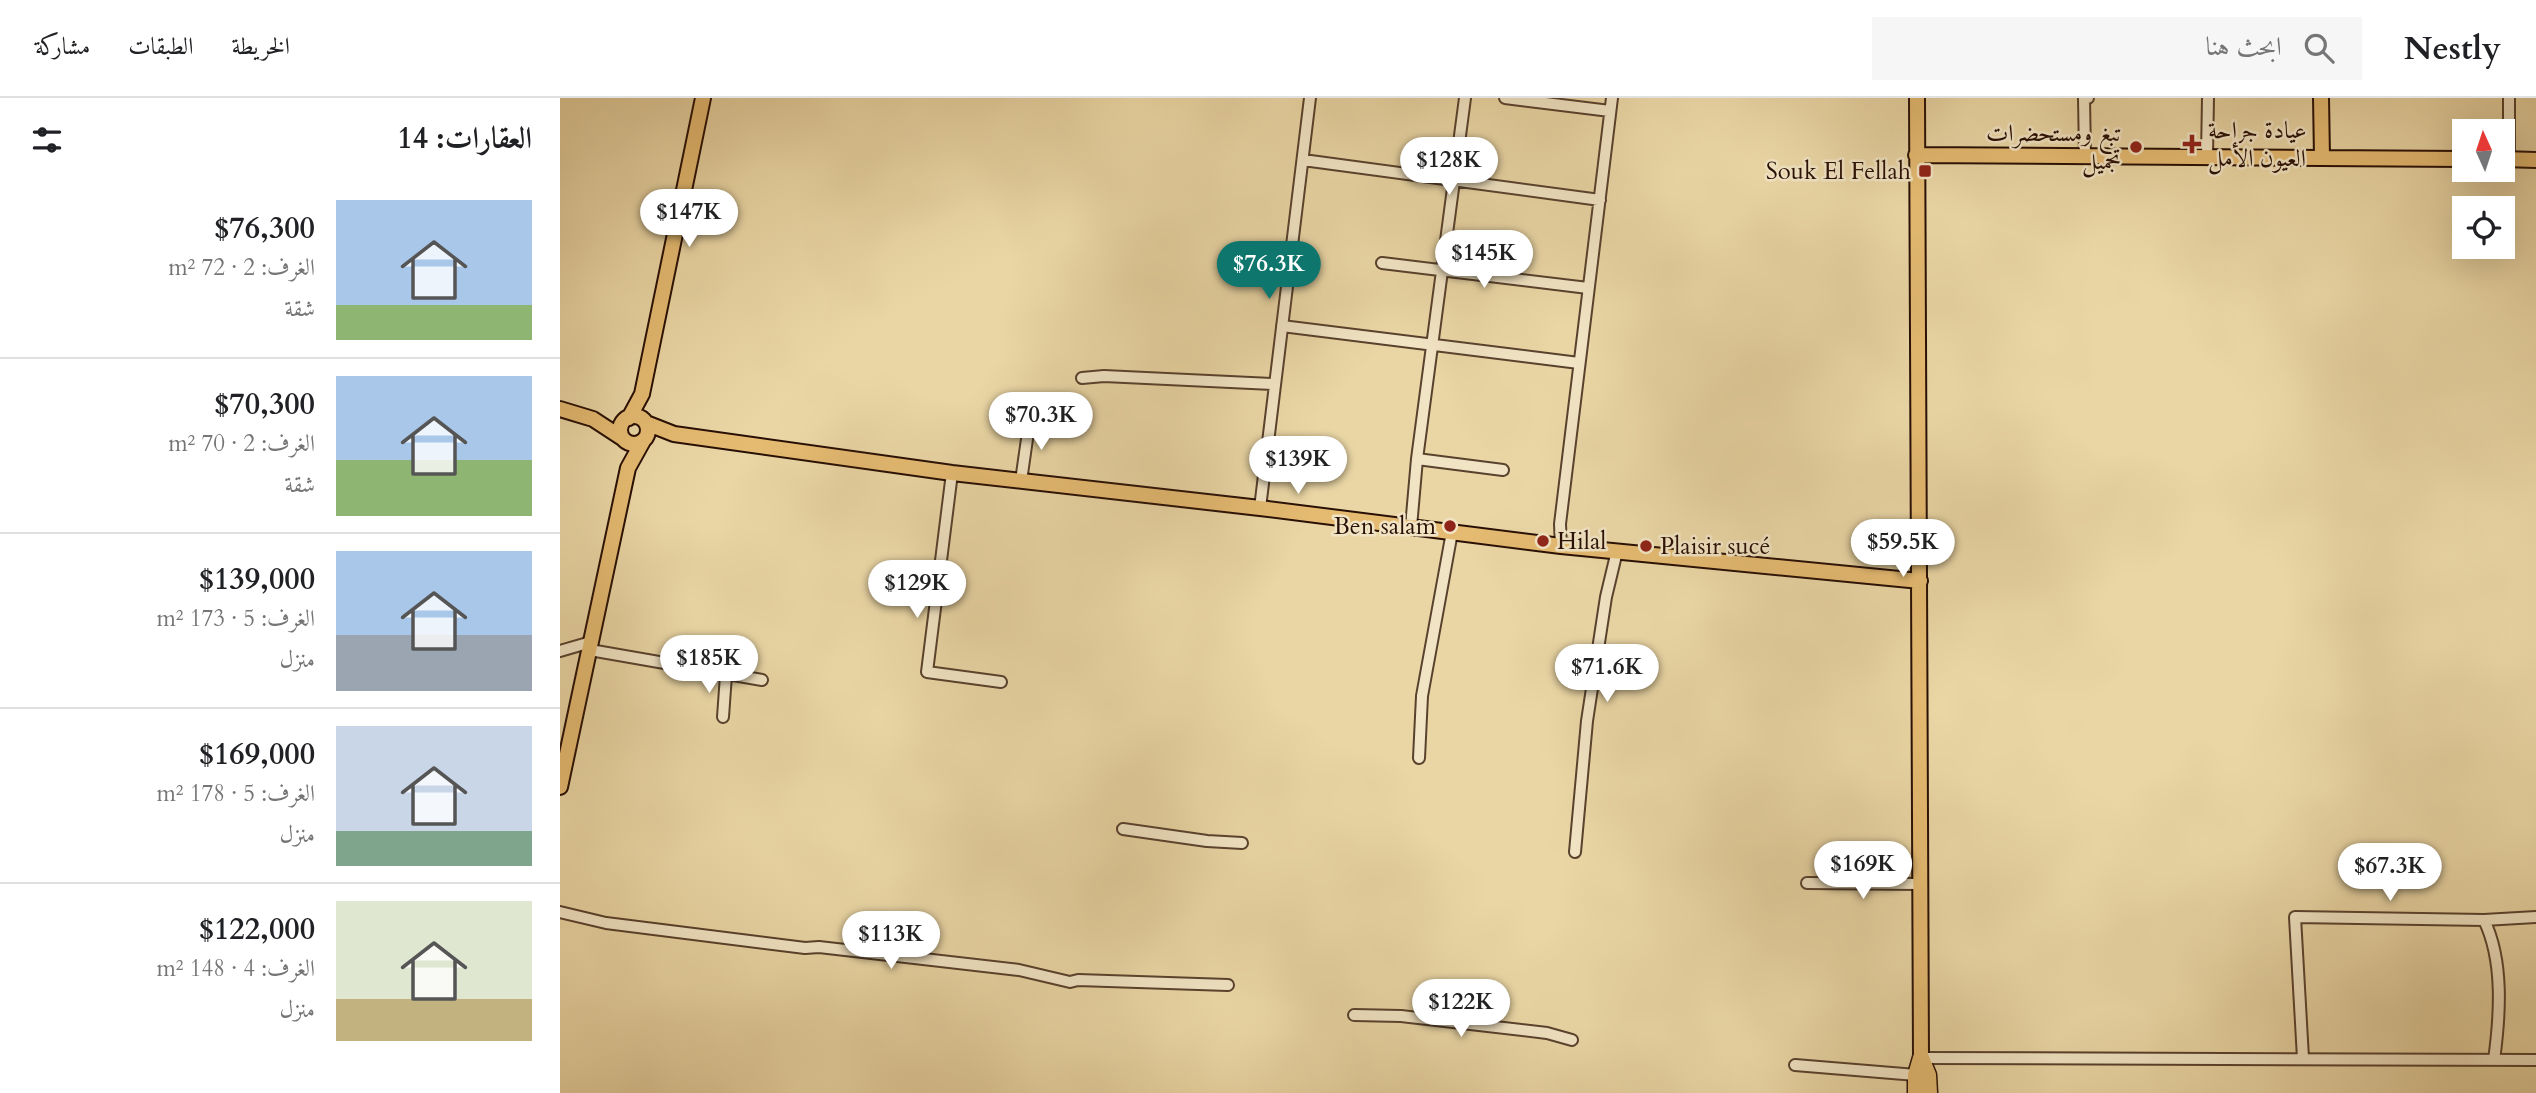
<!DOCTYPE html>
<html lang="ar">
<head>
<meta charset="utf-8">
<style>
  :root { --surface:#fff; --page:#f6f6f6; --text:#202124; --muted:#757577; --line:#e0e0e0; --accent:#0f766e }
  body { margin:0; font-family:Cardo,Amiri,serif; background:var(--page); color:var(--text); direction:rtl; height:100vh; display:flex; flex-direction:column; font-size:26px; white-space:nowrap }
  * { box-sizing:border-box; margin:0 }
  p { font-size:23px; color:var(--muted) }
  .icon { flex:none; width:38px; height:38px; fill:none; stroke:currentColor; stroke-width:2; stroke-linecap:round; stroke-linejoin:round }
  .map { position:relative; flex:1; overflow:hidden; direction:ltr }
  .panel { display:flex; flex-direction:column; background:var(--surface); width:560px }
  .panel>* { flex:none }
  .needle { width:46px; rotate:357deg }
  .tools { position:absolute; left:1892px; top:21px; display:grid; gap:14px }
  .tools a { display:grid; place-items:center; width:63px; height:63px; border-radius:0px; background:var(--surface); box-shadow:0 7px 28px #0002; font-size:35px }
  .price { position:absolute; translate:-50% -60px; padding:0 16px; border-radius:24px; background:#fff; color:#222; font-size:23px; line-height:46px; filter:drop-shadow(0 2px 4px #0008) }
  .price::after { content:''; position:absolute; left:50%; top:42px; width:21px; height:16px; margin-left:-10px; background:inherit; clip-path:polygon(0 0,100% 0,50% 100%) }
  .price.on { background:var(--accent); color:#fff }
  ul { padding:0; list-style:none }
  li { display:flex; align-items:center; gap:21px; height:175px; padding:0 28px }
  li+li { border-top:2px solid var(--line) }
  li span { display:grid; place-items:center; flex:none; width:196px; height:140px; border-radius:0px; color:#555 }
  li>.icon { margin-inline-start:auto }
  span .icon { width:84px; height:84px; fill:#fffc; stroke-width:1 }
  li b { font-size:30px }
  h2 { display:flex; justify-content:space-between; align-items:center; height:84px; padding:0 28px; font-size:30px }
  header { display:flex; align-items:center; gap:42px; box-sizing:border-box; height:98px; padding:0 35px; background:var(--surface); border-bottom:2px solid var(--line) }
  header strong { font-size:33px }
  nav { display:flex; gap:38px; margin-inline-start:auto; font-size:24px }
  .search { width:490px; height:63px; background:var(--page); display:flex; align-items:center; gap:18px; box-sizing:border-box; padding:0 24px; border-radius:0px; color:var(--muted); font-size:26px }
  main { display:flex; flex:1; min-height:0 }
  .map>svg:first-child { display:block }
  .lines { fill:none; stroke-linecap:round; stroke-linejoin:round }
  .minor-casing { stroke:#58412d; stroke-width:14 }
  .major-casing { stroke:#280f05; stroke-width:18 }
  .highway-casing { stroke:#280f05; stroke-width:19 }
  .minor { stroke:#f1e4c4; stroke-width:10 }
  .major { stroke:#e5bb72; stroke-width:14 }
  .highway { stroke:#e5bb72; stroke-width:16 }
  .poi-dot { fill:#8f2418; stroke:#f1e4c4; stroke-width:2.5 }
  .labels { text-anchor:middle; stroke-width:5; stroke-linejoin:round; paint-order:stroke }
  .poi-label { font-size:24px; fill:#280f05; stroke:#f1e4c4; text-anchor:start }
</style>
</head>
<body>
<header>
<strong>Nestly</strong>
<div class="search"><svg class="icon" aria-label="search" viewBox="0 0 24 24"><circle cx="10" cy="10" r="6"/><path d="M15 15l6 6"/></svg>ابحث هنا</div>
<nav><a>الخريطة</a><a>الطبقات</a><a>مشاركة</a></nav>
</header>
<main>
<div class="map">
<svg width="1976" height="995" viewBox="0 0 1976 995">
  <rect width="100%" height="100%" fill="#ead6a5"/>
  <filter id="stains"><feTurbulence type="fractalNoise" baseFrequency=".00286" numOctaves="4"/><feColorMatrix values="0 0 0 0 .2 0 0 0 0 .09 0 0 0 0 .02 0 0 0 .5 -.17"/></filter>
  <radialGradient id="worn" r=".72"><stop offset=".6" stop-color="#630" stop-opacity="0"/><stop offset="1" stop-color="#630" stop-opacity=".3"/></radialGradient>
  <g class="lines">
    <defs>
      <path id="minor" d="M 945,0 L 1050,13
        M 1949,0 L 1949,61
        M 1525,57 L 1524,0 L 1528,0
        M 1647,58 L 1648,0
        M 743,62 L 1040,102
        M 822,165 L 1028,190
        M 722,228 L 1019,265
        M 522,280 L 544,278 L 714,286
        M 857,361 L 943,372
        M 392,375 L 367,574 L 441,584
        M 461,383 L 470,320
        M 700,410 L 750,0
        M 851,429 L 857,361 L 905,0
        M 1001,448 L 1000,426 L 1052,0
        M 30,552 L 202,582
        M 0,553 L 31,544
        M 163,619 L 166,577
        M 859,660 L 862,598 L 892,434
        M 563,731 L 647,743 L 682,745
        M 1015,754 L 1027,623 L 1046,499 L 1057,453
        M 1247,785 L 1359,786
        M 0,814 L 46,825 L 245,850 L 259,849 L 459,872 L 510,884 L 518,882 L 668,887
        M 1924,822 L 1976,819
        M 794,917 L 841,918 L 987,935 L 1012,942
        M 1361,960 L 1976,962
        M 1743,960 L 1735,819 L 1924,822 C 1944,863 1940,918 1934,962
        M 1235,967 L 1356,977"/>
      <path id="major" d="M 1357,0 L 1361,960
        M 1761,0 L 1762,59
        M 1356,57 L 1904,61
        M 1942,61 L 1976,62
        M 0,311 L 33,321 L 62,340
        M60 332a14 14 0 1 1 28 0a14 14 0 1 1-28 0Z
        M 69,320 L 82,296 L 143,0
        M 86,325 L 114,336 L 392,375 L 700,410 L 1001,448 L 1360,483
        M 0,689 L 68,370 L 83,343"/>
      <path id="highway" d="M 1361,960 L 1368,977 L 1369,995
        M 1356,995 L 1356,977 L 1361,960"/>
    </defs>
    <use href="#minor" class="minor-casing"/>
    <use href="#major" class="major-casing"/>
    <use href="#highway" class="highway-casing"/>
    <use href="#minor" class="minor"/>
    <use href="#major" class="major"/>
    <use href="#highway" class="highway"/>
  </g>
  <g class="poi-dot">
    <path d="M1628.5 35.5h7v7h7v7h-7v7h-7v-7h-7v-7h7z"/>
    <circle cx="1576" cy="49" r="7"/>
    <rect x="1358" y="66" width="14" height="14" rx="3.5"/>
    <circle cx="890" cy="428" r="7"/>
    <circle cx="983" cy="443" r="7"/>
    <circle cx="1086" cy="448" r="7"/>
  </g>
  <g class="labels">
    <g class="poi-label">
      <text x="1648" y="40">عيادة جراحة<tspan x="1648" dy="28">العيون الأمل</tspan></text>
      <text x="1562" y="43" text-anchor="end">تبغ ومستحضرات<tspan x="1562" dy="28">تجميل</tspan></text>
      <text x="1351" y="81" text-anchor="end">Souk El Fellah</text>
      <text x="876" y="436" text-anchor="end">Ben salam</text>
      <text x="997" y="451">Hilal</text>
      <text x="1100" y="456">Plaisir sucé</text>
    </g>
  </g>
  <rect width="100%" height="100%" filter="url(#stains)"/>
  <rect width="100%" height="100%" fill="url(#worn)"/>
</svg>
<div class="tools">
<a><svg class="needle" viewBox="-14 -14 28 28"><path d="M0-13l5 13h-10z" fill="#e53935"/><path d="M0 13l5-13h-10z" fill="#757577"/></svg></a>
<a><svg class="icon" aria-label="locate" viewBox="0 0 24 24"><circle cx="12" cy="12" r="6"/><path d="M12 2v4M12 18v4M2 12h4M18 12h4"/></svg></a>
</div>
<b class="price" style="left:889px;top:99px">$128K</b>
<b class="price" style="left:129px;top:151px">$147K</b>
<b class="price" style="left:924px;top:192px">$145K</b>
<b class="price on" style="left:709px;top:203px">$76.3K</b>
<b class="price" style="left:481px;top:354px">$70.3K</b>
<b class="price" style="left:738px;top:398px">$139K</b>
<b class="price" style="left:1343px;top:481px">$59.5K</b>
<b class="price" style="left:357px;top:522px">$129K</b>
<b class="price" style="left:149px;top:597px">$185K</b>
<b class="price" style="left:1047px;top:606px">$71.6K</b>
<b class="price" style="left:1303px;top:803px">$169K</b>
<b class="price" style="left:1830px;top:805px">$67.3K</b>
<b class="price" style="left:331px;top:873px">$113K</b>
<b class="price" style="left:901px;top:941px">$122K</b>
</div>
<section class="panel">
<h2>العقارات: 14<svg class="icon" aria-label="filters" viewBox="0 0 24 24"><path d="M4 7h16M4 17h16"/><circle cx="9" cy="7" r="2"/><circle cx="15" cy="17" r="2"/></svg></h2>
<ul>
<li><span style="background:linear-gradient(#a9c7e8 75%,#8fb573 0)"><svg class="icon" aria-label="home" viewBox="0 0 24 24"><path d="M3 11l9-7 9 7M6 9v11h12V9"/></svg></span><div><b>$76,300</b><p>الغرف: 2 · 72 m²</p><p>شقة</p></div></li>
<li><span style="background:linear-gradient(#a9c7e8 60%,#8fb573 0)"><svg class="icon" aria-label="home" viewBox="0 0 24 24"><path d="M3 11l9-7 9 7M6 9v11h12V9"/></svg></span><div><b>$70,300</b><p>الغرف: 2 · 70 m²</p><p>شقة</p></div></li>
<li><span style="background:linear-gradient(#a9c7e8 60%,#9aa5b1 0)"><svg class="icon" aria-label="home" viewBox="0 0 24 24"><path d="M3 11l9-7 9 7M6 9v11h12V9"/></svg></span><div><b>$139,000</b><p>الغرف: 5 · 173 m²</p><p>منزل</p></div></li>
<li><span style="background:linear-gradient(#c9d6e8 75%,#7fa58c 0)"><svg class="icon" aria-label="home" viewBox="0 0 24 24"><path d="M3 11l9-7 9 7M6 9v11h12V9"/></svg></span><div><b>$169,000</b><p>الغرف: 5 · 178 m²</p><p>منزل</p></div></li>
<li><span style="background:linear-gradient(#dfe7d0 70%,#c2b280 0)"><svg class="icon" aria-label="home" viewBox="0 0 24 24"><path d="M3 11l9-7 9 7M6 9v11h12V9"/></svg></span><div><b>$122,000</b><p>الغرف: 4 · 148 m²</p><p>منزل</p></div></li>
</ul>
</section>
</main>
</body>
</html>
